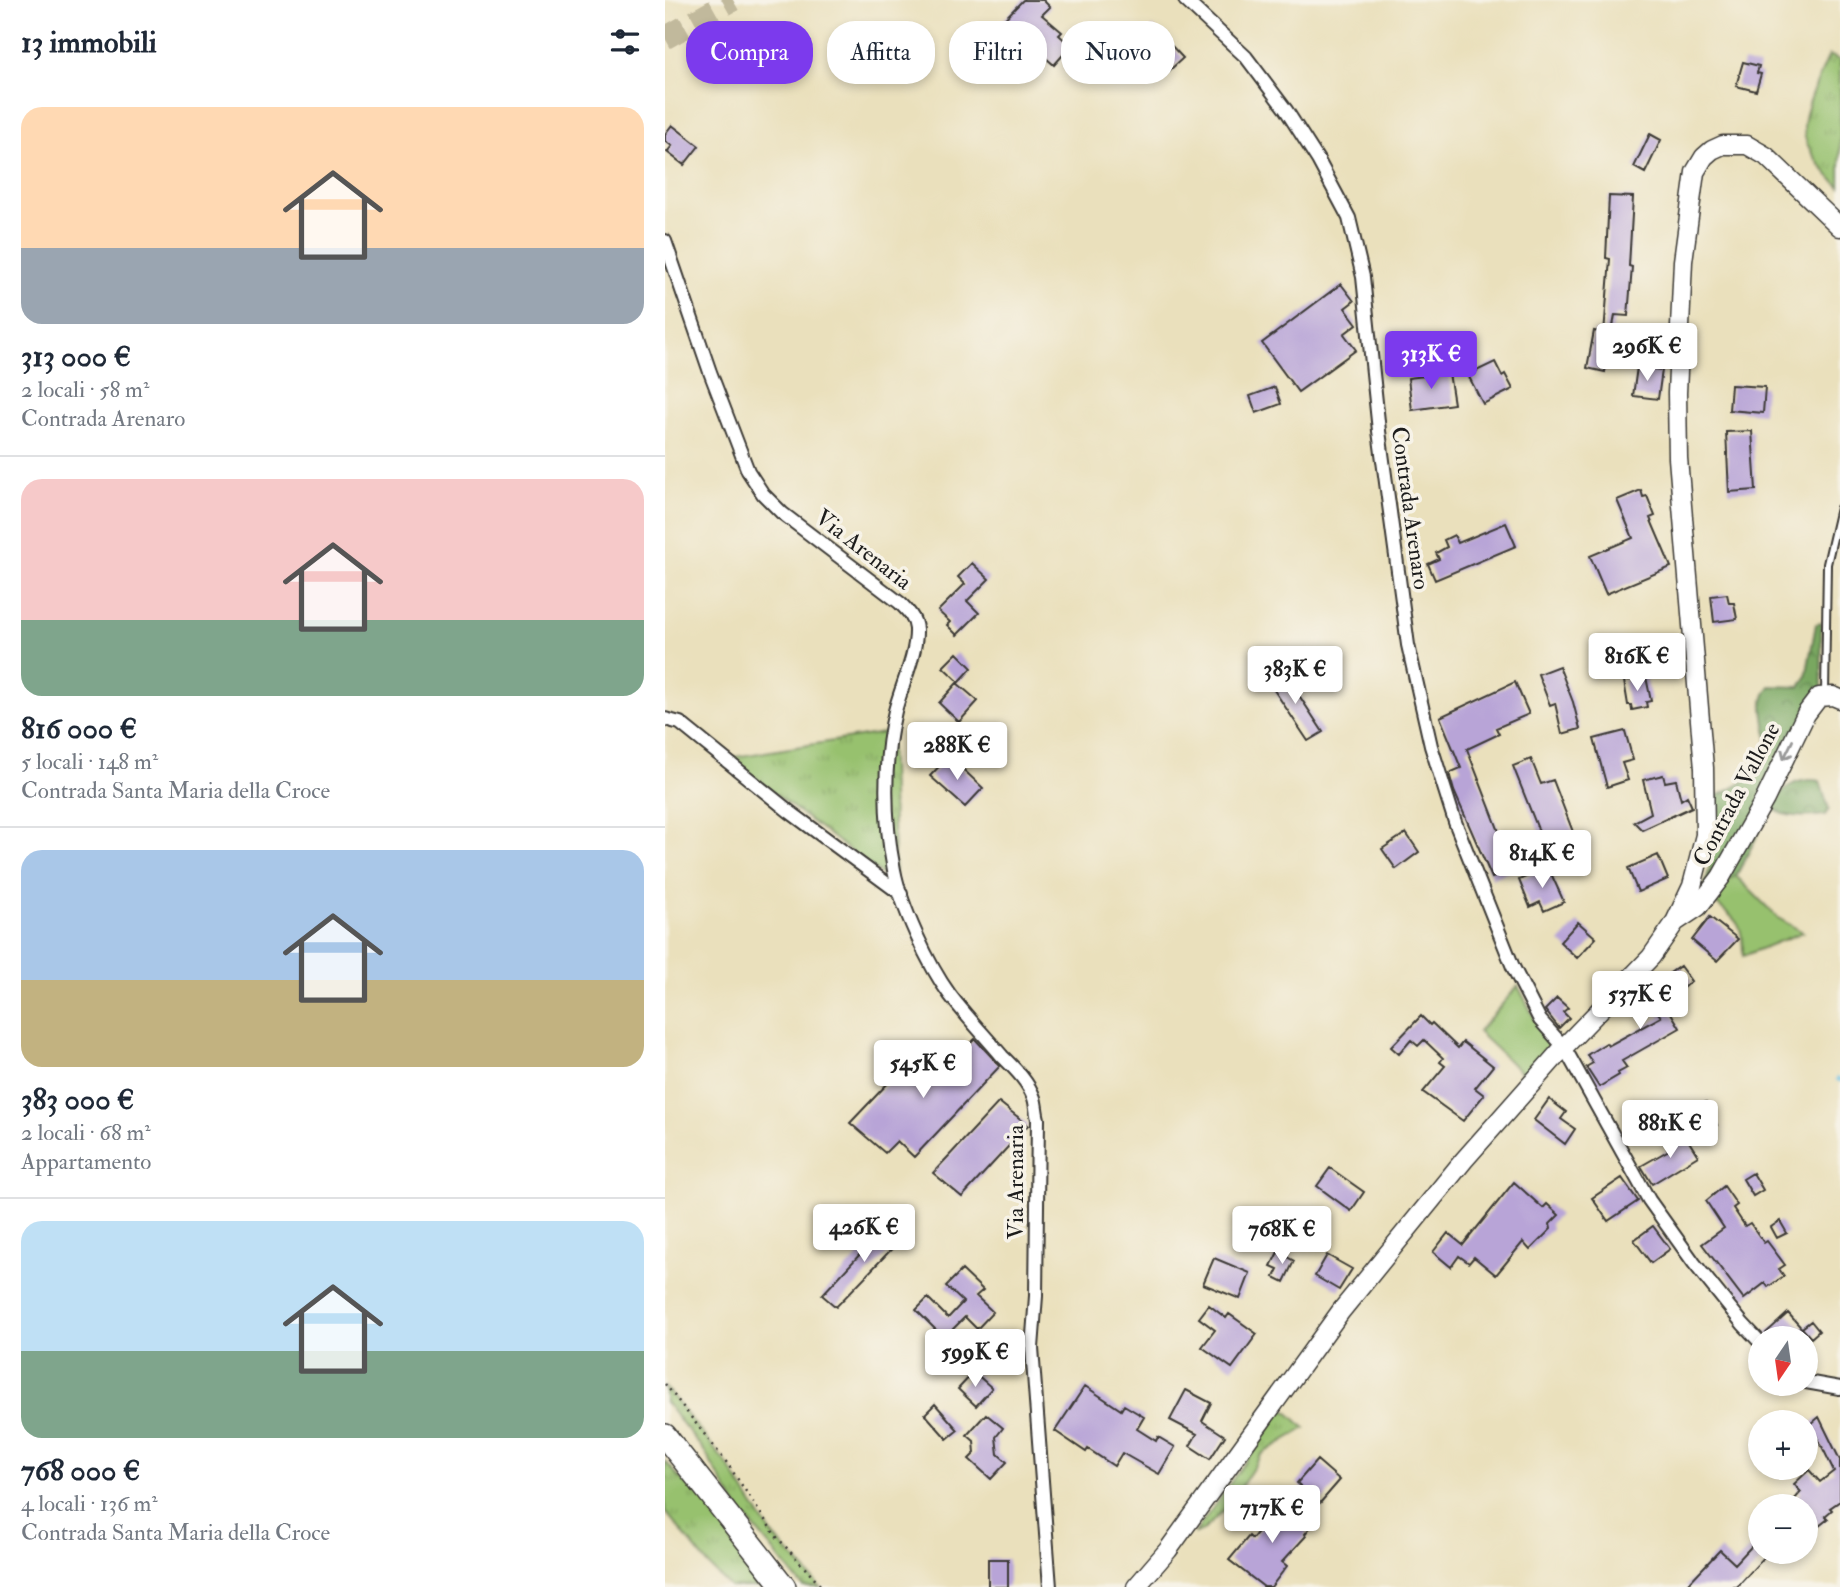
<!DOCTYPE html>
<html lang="it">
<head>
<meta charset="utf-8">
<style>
  :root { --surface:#fff; --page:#f2f2f3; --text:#1f2937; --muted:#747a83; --line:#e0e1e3; --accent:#7c3aed }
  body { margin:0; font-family:"IM FELL Double Pica",serif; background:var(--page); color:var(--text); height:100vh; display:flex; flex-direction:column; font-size:26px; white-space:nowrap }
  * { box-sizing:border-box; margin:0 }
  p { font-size:23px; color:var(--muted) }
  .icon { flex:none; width:38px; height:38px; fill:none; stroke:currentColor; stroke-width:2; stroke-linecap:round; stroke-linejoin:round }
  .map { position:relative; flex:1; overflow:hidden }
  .side { display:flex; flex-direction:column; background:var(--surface); width:665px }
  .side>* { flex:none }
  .top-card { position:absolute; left:21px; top:21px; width:665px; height:63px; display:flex; gap:14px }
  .needle { width:46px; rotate:193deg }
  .tools { position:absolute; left:1083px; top:1326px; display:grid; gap:14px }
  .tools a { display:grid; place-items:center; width:70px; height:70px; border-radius:50%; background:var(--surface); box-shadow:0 4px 10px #0003; font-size:35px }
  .price { position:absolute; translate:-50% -60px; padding:0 16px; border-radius:7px; background:#fff; color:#222; font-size:23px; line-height:46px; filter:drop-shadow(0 2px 4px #0008) }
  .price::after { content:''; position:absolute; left:50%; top:42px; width:21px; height:16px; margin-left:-10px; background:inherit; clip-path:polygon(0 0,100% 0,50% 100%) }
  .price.selected { background:var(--accent); color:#fff }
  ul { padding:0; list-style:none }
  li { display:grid; align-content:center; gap:14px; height:371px; padding:0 21px }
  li+li { border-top:2px solid var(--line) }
  li span { display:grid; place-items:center; height:217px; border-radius:21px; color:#555 }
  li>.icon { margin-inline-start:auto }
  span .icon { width:126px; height:126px; fill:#fffc; stroke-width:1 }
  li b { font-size:30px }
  h2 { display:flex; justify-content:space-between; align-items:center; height:84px; padding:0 21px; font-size:30px }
  .pill { padding:0 24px; border-radius:28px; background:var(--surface); box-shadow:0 4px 10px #0003; font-size:24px; line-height:63px }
  .pill.selected { background:var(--accent); color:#fff }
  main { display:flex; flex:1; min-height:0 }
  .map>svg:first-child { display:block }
  .grass { fill:url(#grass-tufts); stroke:#5a6e45; stroke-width:2 }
  .forest { fill:url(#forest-crowns); stroke:#4a623e; stroke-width:2 }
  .garden { fill:#97c16e; stroke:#5a6e45; stroke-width:2 }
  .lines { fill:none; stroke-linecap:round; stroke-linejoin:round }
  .stream { stroke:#67c1e4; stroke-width:4.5 }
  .building { fill:#b8a4d7 }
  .highway-tunnel { stroke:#c1b99c; stroke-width:23; stroke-dasharray:23 11; stroke-linecap:butt }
  .lane-casing { stroke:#3b3934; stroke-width:10 }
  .street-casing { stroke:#3b3934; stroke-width:16 }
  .secondary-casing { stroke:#3b3934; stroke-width:21 }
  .highway-casing { stroke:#3b3934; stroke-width:26 }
  .path { stroke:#3b3934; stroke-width:2.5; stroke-dasharray:2 5; stroke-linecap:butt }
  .lane { stroke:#fff; stroke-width:6 }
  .street { stroke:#fff; stroke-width:12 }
  .secondary { stroke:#fff; stroke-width:18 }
  .highway { stroke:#fff; stroke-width:23 }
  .oneway { stroke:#999 }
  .labels { text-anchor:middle; stroke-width:7; stroke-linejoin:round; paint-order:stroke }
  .street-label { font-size:23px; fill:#1c1c1c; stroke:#f7f3e8 }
</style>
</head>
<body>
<main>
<section class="side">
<h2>13 immobili<svg class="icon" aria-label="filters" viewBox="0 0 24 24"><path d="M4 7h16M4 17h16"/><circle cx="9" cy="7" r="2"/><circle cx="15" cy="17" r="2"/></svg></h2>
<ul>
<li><span style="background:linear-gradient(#ffd9b3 65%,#9aa5b1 0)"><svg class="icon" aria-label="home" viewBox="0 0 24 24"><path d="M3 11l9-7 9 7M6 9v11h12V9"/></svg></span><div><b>313 000 €</b><p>2 locali · 58 m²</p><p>Contrada Arenaro</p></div></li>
<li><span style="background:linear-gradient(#f6c9c9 65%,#7fa58c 0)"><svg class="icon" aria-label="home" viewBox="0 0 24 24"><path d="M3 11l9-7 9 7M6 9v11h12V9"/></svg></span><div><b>816 000 €</b><p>5 locali · 148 m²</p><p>Contrada Santa Maria della Croce</p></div></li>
<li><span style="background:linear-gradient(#a9c7e8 60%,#c2b280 0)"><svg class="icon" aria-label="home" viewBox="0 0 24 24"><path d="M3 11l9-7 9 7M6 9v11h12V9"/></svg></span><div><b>383 000 €</b><p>2 locali · 68 m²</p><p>Appartamento</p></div></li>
<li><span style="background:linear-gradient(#bfe0f5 60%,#7fa58c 0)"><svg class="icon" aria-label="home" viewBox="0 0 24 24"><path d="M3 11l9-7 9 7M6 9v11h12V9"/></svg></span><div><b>768 000 €</b><p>4 locali · 136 m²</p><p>Contrada Santa Maria della Croce</p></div></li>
</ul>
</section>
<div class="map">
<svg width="1175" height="1587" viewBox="0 0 1175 1587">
  <defs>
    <pattern id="grass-tufts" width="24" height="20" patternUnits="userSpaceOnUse" patternTransform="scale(1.75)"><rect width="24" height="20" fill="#97c16e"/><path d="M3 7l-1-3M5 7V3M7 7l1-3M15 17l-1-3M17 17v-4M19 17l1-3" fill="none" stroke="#82a55f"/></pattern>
    <pattern id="forest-crowns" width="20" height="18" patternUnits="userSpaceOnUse" patternTransform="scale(1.75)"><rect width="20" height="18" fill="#79a761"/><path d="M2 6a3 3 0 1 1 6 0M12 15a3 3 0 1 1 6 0" fill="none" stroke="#62874f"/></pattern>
  </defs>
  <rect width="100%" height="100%" fill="#f7f3e8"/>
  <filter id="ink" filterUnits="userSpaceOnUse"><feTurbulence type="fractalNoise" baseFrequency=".0143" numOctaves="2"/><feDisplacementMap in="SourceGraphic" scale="14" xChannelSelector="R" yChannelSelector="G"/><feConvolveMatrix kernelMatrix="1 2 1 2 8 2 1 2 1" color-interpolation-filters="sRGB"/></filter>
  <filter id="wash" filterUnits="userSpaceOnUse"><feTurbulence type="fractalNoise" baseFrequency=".00686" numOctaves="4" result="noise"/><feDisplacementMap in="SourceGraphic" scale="28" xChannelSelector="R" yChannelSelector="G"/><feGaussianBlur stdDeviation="1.57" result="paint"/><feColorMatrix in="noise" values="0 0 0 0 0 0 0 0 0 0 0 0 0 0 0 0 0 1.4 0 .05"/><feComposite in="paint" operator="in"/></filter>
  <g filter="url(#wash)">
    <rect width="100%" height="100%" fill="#eae0bc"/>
    <path class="grass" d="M 1164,55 L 1175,60 L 1175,187 C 1161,173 1138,149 1139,127 C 1139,109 1156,73 1164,55 Z
      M 225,732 L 230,885 L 63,758 Z
      M 0,1387 L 64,1467 L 106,1533 L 155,1587 L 138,1587 L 70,1504 L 38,1449 L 0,1402 Z
      M 618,1408 L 640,1428 L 597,1454 L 567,1501 L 544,1525 L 536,1532 L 530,1533 Z
      M 0,1461 L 22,1486 L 41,1499 L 110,1587 L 65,1587 L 45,1567 L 0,1511 Z"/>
    <path class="forest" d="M 1156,623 L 1157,692 L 1106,781 L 1111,798 C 1124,784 1136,777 1155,781 L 1164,809 L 1160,815 C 1142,817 1121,819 1107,808 L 1071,876 C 1062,884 1052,889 1040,886 L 1049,846 L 1050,797 C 1073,786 1099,774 1102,745 C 1103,736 1100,726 1099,717 C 1097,704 1097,696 1105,686 L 1135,687 L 1141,677 L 1151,624 Z"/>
    <path class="garden" d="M 1071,876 L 1113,918 L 1138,932 L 1078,956 C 1078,922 1073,922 1048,901 L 1056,885 Z
      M 853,986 L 871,1021 L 887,1044 L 859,1075 L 813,1032 Z"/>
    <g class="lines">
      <path class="stream" d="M 1173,1079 L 1175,1080"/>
    </g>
    <g id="blocks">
      <path class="building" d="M 358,0 L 378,0 L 385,7 L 377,15 L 397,32 L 394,35 L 406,46 L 389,65 L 356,36 L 335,57 L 318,41 Z
        M 488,26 L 518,58 L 494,80 L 465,48 Z
        M 1078,62 L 1094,66 L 1092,73 L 1096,74 L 1091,91 L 1071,86 Z
        M 7,125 L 34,146 L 19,165 L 2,152 L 7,146 L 0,141 L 0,134 Z
        M 985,134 L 996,140 L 980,173 L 969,167 Z
        M 944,196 L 968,197 L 964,266 L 967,267 L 963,316 L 950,315 L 940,372 L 922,368 L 929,331 L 939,333 L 945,259 L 941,258 Z
        M 676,284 L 689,301 L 680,308 L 692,324 L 679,334 L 691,350 L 633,392 L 597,343 Z
        M 830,362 L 837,376 L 840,374 L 848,389 L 818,404 L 803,375 Z
        M 972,367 L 997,370 L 993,399 L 968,396 Z
        M 784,373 L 789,404 L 747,410 L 743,378 Z
        M 1066,385 L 1100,387 L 1098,413 L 1064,410 Z
        M 610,387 L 616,404 L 591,413 L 585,396 Z
        M 1087,431 L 1091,490 L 1064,492 L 1061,432 Z
        M 976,490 L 978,497 L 982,496 L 990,516 L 985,518 L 1006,567 L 941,594 L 925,556 L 968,538 L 952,500 Z
        M 841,523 L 851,546 L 770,580 L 763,564 L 774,559 L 771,553 L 782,547 L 779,540 L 789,535 L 793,543 Z
        M 307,563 L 324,579 L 302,601 L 314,613 L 292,635 L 282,625 L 285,622 L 273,611 L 300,584 L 293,577 Z
        M 1062,594 L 1064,603 L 1069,603 L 1072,619 L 1049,622 L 1046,596 Z
        M 292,653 L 307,668 L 294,682 L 278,667 Z
        M 894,666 L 908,702 L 915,729 L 897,734 L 890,703 L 885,705 L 873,674 Z
        M 618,671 L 658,732 L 643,741 L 603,681 Z
        M 981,677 L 986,701 L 981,702 L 982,707 L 967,710 L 966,705 L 963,705 L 959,681 Z
        M 850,682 L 864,714 L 831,728 L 834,734 L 802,749 L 849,870 L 827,878 L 789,791 L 784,773 L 796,768 L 775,717 Z
        M 292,683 L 313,701 L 294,722 L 274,703 Z
        M 960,731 L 968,760 L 957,763 L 963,780 L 942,787 L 929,739 Z
        M 284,756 L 318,788 L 300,807 L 265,776 Z
        M 866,759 L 876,784 L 888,780 L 913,845 L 884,857 L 848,766 Z
        M 998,775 L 1000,782 L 1011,780 L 1016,800 L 1022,796 L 1027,807 L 977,830 L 969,822 L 986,813 L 978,780 Z
        M 741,833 L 754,852 L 731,869 L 717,849 Z
        M 993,855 L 1003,879 L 973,892 L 963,868 Z
        M 883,867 L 899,902 L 879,911 L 875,902 L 865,907 L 854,880 Z
        M 1045,917 L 1073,939 L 1052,961 L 1027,940 Z
        M 913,922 L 931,938 L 912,958 L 895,942 Z
        M 1015,966 L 1026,981 L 1000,1003 L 1015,1028 L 957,1061 L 962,1068 L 953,1073 L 954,1075 L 934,1087 L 921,1067 L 928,1063 L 922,1055 L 941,1043 L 943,1046 L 996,1017 L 978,992 Z
        M 892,998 L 903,1008 L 898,1012 L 904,1018 L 894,1028 L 880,1010 Z
        M 756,1016 L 765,1025 L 767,1023 L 793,1048 L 798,1042 L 828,1066 L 810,1088 L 819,1095 L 798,1121 L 758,1092 L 780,1066 L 775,1062 L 778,1058 L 759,1040 L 753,1046 L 746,1040 L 734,1054 L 726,1047 Z
        M 310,1039 L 335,1066 L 249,1157 L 232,1141 L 220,1153 L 185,1123 L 247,1058 L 269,1078 Z
        M 884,1099 L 901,1112 L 896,1119 L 910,1129 L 900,1144 L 869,1120 Z
        M 334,1102 L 363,1125 L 297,1197 L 268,1173 Z
        M 1041,1102 L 1052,1125 L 1023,1139 L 1012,1116 Z
        M 1023,1140 L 1033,1156 L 987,1184 L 976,1166 L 1004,1150 L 999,1142 Z
        M 665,1168 L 699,1192 L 686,1211 L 652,1186 Z
        M 1088,1173 L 1098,1190 L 1088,1196 L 1078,1179 Z
        M 957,1178 L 973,1201 L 943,1221 L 927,1198 Z
        M 849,1182 L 878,1208 L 882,1204 L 894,1215 L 885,1224 L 886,1229 L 865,1250 L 858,1242 L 831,1275 L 809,1257 L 804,1263 L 794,1256 L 786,1267 L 768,1252 L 783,1233 L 798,1245 Z
        M 1059,1186 L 1072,1205 L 1068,1208 L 1080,1226 L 1085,1223 L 1099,1243 L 1102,1241 L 1120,1265 L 1114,1269 L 1119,1276 L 1103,1287 L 1100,1283 L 1079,1299 L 1037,1244 L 1059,1228 L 1041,1201 Z
        M 226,1221 L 240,1235 L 171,1307 L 157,1295 Z
        M 1115,1221 L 1122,1233 L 1112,1238 L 1106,1227 Z
        M 988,1226 L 1005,1249 L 986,1263 L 969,1240 Z
        M 613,1252 L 629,1261 L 619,1282 L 609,1277 L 613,1269 L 606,1266 Z
        M 662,1255 L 687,1269 L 674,1290 L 650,1276 Z
        M 549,1258 L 585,1273 L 575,1299 L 538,1284 Z
        M 297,1270 L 318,1290 L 311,1296 L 328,1312 L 312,1329 L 300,1317 L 279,1338 L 251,1310 L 263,1298 L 283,1318 L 298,1302 L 281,1286 Z
        M 544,1305 L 561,1318 L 564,1314 L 592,1334 L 567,1368 L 537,1347 L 550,1330 L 534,1318 Z
        M 1123,1313 L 1140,1332 L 1133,1339 L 1107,1339 L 1101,1333 Z
        M 1146,1321 L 1154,1331 L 1146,1338 L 1137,1328 Z
        M 309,1372 L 327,1388 L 311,1406 L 293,1389 Z
        M 420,1386 L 456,1410 L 459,1405 L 479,1417 L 472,1429 L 491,1441 L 493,1437 L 510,1447 L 494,1474 L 457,1453 L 449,1466 L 423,1449 L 421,1452 L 390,1431 Z
        M 521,1390 L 546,1403 L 537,1421 L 560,1436 L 545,1459 L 525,1446 L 532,1434 L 505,1420 Z
        M 270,1404 L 293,1430 L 282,1439 L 260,1414 Z
        M 321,1414 L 338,1428 L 331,1437 L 333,1454 L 342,1462 L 326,1479 L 304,1459 L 310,1453 L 309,1441 L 302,1435 Z
        M 1154,1417 L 1175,1460 L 1175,1501 L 1165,1508 L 1167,1510 L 1160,1516 L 1163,1519 L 1154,1526 L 1141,1507 L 1123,1507 L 1136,1492 L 1129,1484 L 1144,1470 L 1155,1482 L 1169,1471 L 1146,1424 Z
        M 652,1460 L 675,1480 L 655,1503 L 632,1483 Z
        M 619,1500 L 648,1524 L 640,1534 L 641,1536 L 617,1562 L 622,1566 L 606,1587 L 599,1587 L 564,1560 L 584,1536 L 587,1539 Z
        M 1096,1536 L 1096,1552 L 1104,1552 L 1072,1587 L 1020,1587 L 1055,1550 L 1070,1564 Z
        M 323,1559 L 343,1559 L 343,1587 L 323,1587 Z"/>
    </g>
  </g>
  <g filter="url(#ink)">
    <use href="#blocks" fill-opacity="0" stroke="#3b3934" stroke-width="2"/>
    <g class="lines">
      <path class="highway-tunnel" d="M 0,38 L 68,0"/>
      <defs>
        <path id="lane" d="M 1160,694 L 1162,564 L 1175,508"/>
        <path id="street" d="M 520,0 L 581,57 L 621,110 L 653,160 L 684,218 L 698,277 L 714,431 L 743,645 L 766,746 L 790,822 L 848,967 L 875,1020 L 899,1047 L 984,1200 L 1029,1263 L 1078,1324 L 1096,1343
          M 0,241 L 45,372 L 83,471 L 98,494 L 117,513 L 235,603 C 243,611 250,618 251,629 C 252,654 236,687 230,711 C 218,761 219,820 229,870 C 236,906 263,965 285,995 C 301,1016 320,1036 337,1056 C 349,1068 363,1081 369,1098 C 371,1104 371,1112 373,1119 L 371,1296 L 367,1348 L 385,1587
          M 0,719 L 15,723 L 125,812 L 236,894
          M 1141,1382 L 1175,1388"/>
        <path id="secondary" d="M 1009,923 L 1033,907 L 1056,877 L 1100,799 L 1141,714 L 1154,697 L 1168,696 L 1175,699
          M 471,1587 L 503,1550 L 676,1311 L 799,1160 L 899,1047 L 986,957 L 1009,924 L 1027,886 L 1040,835 L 1039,768 L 1013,458 L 1012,393 L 1018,261 L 1030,172 L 1039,157 L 1047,150 L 1058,145 L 1082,145 L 1101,156 L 1175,227"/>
        <path id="highway" d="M 0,1436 L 119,1587"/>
      </defs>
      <use href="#lane" class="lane-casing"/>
      <use href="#street" class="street-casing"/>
      <use href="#secondary" class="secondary-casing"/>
      <use href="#highway" class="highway-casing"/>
      <path class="path" d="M 0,1384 L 62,1463 L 110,1535 L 157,1587"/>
      <use href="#lane" class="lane"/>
      <use href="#street" class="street"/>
      <use href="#secondary" class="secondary"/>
      <use href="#highway" class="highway"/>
    </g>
    <defs><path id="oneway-shaft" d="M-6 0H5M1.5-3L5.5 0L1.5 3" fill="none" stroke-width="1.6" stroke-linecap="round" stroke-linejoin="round" transform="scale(1.75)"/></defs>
    <use class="oneway" href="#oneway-shaft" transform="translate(1123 750) rotate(116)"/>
  </g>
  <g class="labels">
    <g class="street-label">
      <text transform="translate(746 508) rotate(82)" y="8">Contrada Arenaro</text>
      <text transform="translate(199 549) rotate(38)" y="8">Via Arenaria</text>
      <text transform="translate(1071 794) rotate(-62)" y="8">Contrada Vallone</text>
      <text transform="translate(350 1182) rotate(-90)" y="8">Via Arenaria</text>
    </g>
  </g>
</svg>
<div class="tools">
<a><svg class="needle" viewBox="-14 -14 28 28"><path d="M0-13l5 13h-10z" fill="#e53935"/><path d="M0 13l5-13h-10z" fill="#747a83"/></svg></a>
<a>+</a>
<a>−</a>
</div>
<b class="price" style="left:982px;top:383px">296K €</b>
<b class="price selected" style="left:766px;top:391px">313K €</b>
<b class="price" style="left:972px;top:693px">816K €</b>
<b class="price" style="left:630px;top:706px">383K €</b>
<b class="price" style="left:292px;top:782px">288K €</b>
<b class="price" style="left:877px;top:890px">814K €</b>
<b class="price" style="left:975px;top:1031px">537K €</b>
<b class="price" style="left:258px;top:1100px">545K €</b>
<b class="price" style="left:1005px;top:1160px">881K €</b>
<b class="price" style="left:199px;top:1264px">426K €</b>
<b class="price" style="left:617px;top:1266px">768K €</b>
<b class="price" style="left:310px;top:1389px">599K €</b>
<b class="price" style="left:607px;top:1545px">717K €</b>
<div class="top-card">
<a class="pill selected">Compra</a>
<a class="pill">Affitta</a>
<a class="pill">Filtri</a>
<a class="pill">Nuovo</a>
</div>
</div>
</main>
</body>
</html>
